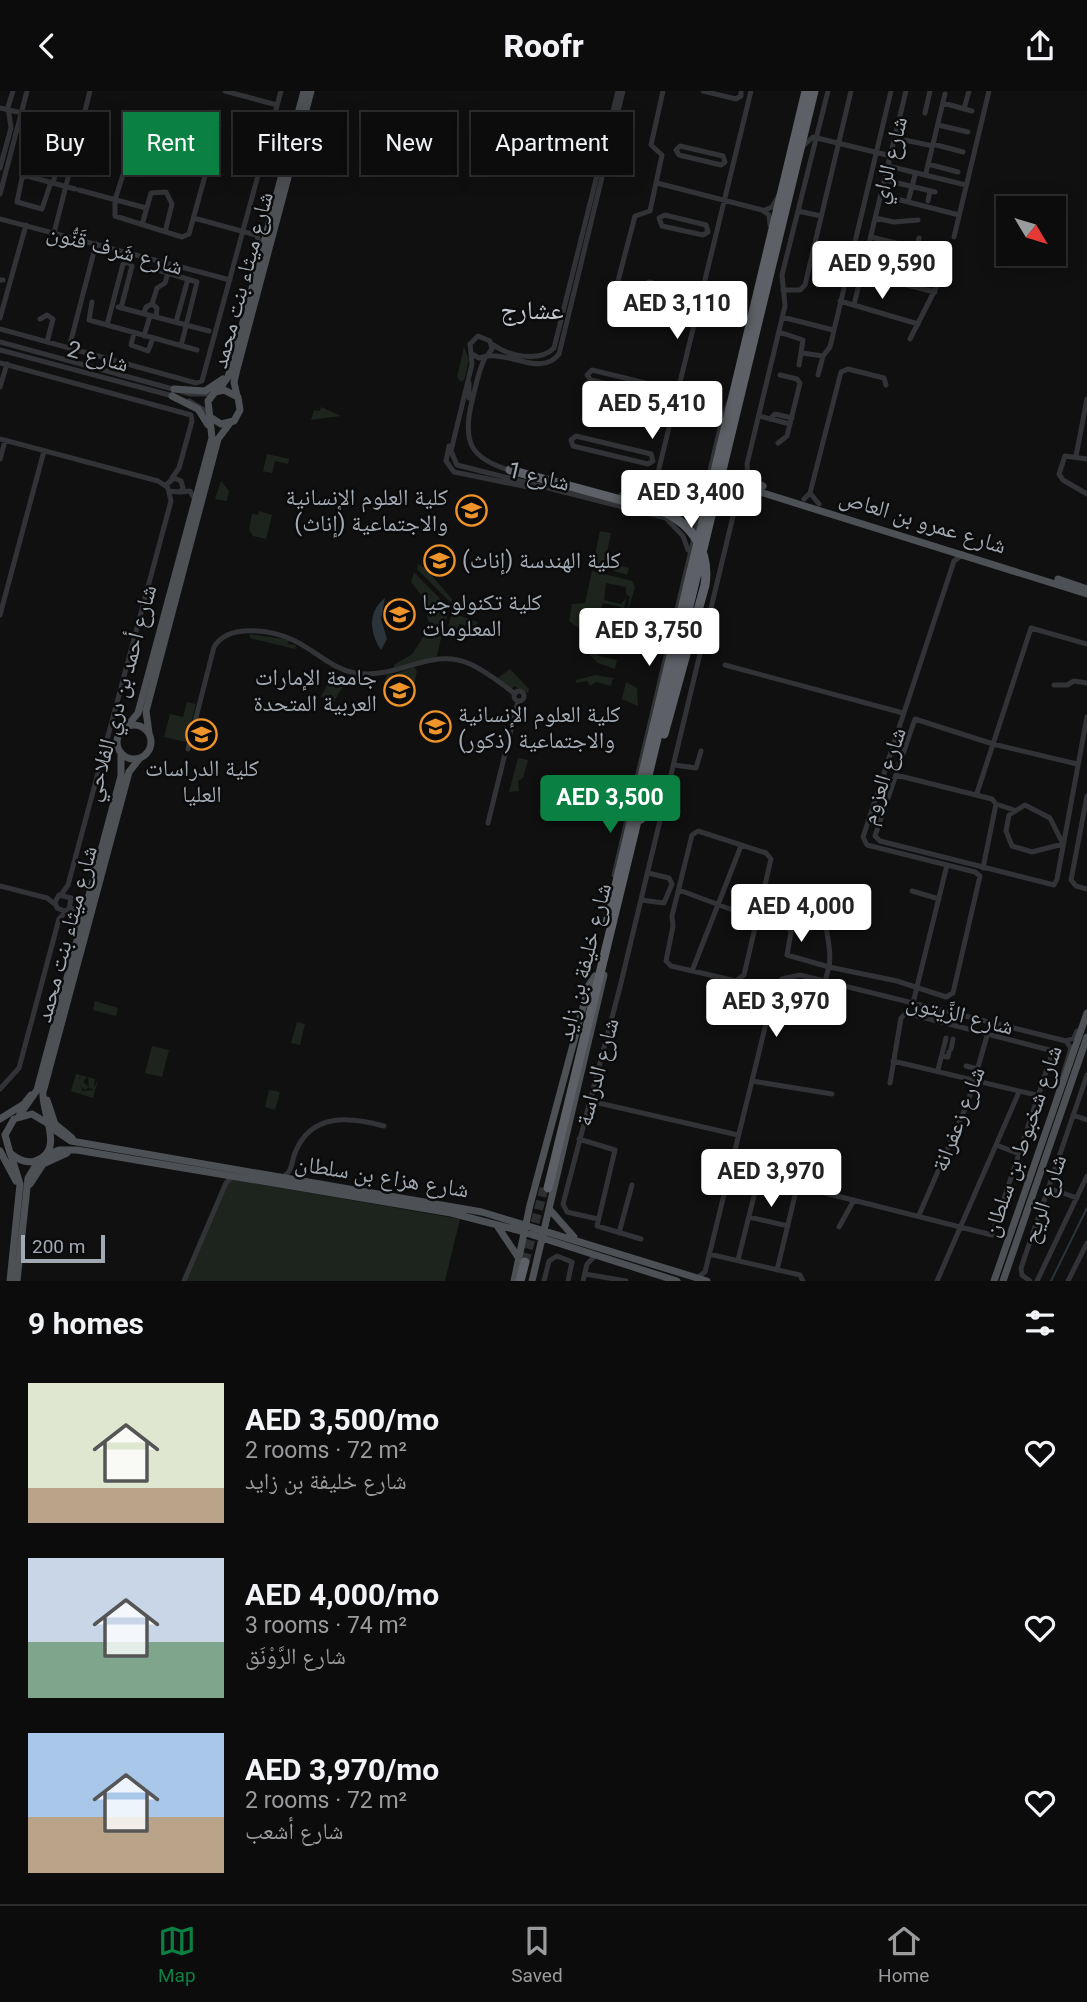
<!DOCTYPE html>
<html lang="en">
<head>
<meta charset="utf-8">
<style>
  :root { --surface:#0c0c0d; --page:#1a1a1b; --text:#f1f3f6; --muted:#9a9b9d; --line:#2c2c2e; --accent:#0b8043 }
  body { margin:0; font-family:Roboto,"Noto Naskh Arabic",sans-serif; background:var(--page); color:var(--text); height:100vh; display:flex; flex-direction:column; font-size:26px; white-space:nowrap }
  * { box-sizing:border-box; margin:0 }
  p { font-size:23px; color:var(--muted) }
  .icon { flex:none; width:38px; height:38px; fill:none; stroke:currentColor; stroke-width:2; stroke-linecap:round; stroke-linejoin:round }
  .map { position:relative; height:1190px; overflow:hidden }
  .side { display:flex; flex-direction:column; background:var(--surface); flex:1 }
  .side>* { flex:none }
  .hud { position:absolute; left:21px; top:21px; width:700px; height:63px; display:flex; gap:14px }
  .needle { width:46px; rotate:128deg }
  .controls { position:absolute; left:996px; top:105px; display:grid; gap:14px }
  .controls a { display:grid; place-items:center; width:70px; height:70px; border-radius:0px; background:var(--surface); box-shadow:0 4px 18px #0003,0 0 0 2px var(--line); font-size:35px }
  .scale { position:absolute; left:21px; bottom:18px; width:84px; box-sizing:border-box; padding-left:7px; border:4px solid #a1a9b2; border-top:0; font-size:19px; line-height:24px; white-space:nowrap; color:#a1a9b2; -webkit-text-stroke:5px #0b0b0c; paint-order:stroke }
  .price { position:absolute; translate:-50% -60px; padding:0 16px; border-radius:7px; background:#fff; color:#222; font-size:23px; line-height:46px; filter:drop-shadow(0 2px 4px #0008) }
  .price::after { content:''; position:absolute; left:50%; top:42px; width:21px; height:16px; margin-left:-10px; background:inherit; clip-path:polygon(0 0,100% 0,50% 100%) }
  .price.active { background:var(--accent); color:#fff }
  ul { padding:0; list-style:none }
  li { display:flex; align-items:center; gap:21px; height:175px; padding:0 28px }
  li span { display:grid; place-items:center; flex:none; width:196px; height:140px; border-radius:0px; color:#555 }
  li>.icon { margin-inline-start:auto }
  span .icon { width:84px; height:84px; fill:#fffc; stroke-width:1 }
  li b { font-size:30px }
  h2 { display:flex; justify-content:space-between; align-items:center; height:84px; padding:0 28px; font-size:30px }
  .pill { padding:0 24px; border-radius:0px; background:var(--surface); box-shadow:0 4px 18px #0003,0 0 0 2px var(--line); font-size:24px; line-height:63px }
  .pill.active { background:var(--accent); color:#fff }
  header { display:flex; justify-content:space-between; align-items:center; height:91px; padding:0 28px; background:var(--surface); font-size:32px; font-weight:800 }
  .dock { display:flex; justify-content:space-around; align-items:center; height:98px; border-top:2px solid var(--line); background:var(--surface); font-size:19px; color:var(--muted) }
  .dock a { display:grid; justify-items:center; gap:4px }
  .dock .active { color:var(--accent) }
  .map>svg:first-child { display:block }
  .green { fill:#1d241d }
  .water { fill:#2a343a }
  .lines { fill:none; stroke-linecap:round; stroke-linejoin:round }
  .stream { stroke:#2a343a; stroke-width:2 }
  .highway-tunnel { stroke:#2d2f31; stroke-width:9; stroke-dasharray:9 4.5; stroke-linecap:butt }
  .minor { stroke:#313336; stroke-width:5 }
  .major { stroke:#4d5055; stroke-width:7 }
  .highway { stroke:#5d6167; stroke-width:9 }
  .labels { text-anchor:middle; stroke-width:5; stroke-linejoin:round; paint-order:stroke }
  .street-label { font-size:23px; fill:#a1a9b2; stroke:#0b0b0c }
  .poi-label { font-size:23px; fill:#a1a9b2; stroke:#0b0b0c; text-anchor:start }
  .quarter-label { font-size:26px; fill:#c2c7ce; stroke:#0b0b0c }
</style>
</head>
<body>
<header><svg class="icon" aria-label="back" viewBox="0 0 24 24"><path d="M15 5l-7 7 7 7"/></svg>Roofr<svg class="icon" aria-label="share" viewBox="0 0 24 24"><path d="M12 15V3M7 8l5-5 5 5M5 13v7h14v-7"/></svg></header>
<div class="map">
<svg width="1087" height="1190" viewBox="0 0 1087 1190">
  <rect width="100%" height="100%" fill="#101011"/>
  <path class="green" d="M 464,256 L 469,269 L 464,289 L 461,291 L 457,286 Z
    M 321,316 L 341,325 L 311,329 L 314,319 L 320,320 Z
    M 267,363 L 289,368 L 288,373 L 275,370 L 272,382 L 263,380 Z
    M 221,390 L 229,400 L 227,410 L 215,408 Z
    M 259,420 L 272,424 L 266,448 L 253,445 L 249,439 L 252,423 L 258,424 Z
    M 600,440 L 611,442 L 605,471 L 629,477 L 627,484 L 593,474 Z
    M 418,473 L 426,478 L 452,508 L 451,512 L 417,478 Z
    M 592,480 L 632,490 L 635,496 L 626,526 L 630,506 L 626,503 L 626,496 L 606,492 L 604,509 L 621,513 L 626,507 L 623,523 L 621,516 L 603,512 L 598,528 L 616,535 L 622,528 L 625,529 L 624,540 L 603,543 L 595,549 L 569,530 L 572,513 L 585,512 Z
    M 414,481 L 447,515 L 446,524 L 428,508 L 447,526 L 444,538 L 428,530 L 424,508 L 411,491 Z
    M 452,522 L 478,531 L 474,546 L 466,544 L 468,535 L 459,533 L 456,541 L 447,539 Z
    M 426,542 L 442,543 L 437,565 L 394,579 L 394,574 L 412,563 Z
    M 250,543 L 289,549 L 288,553 L 296,554 L 295,558 L 250,547 Z
    M 588,551 L 599,565 L 617,569 L 615,578 L 598,572 L 583,557 Z
    M 414,576 L 417,580 L 412,602 L 407,601 L 395,583 Z
    M 510,578 L 529,598 L 528,602 L 514,595 L 512,598 L 496,588 Z
    M 393,583 L 405,601 L 405,602 L 383,596 L 387,584 Z
    M 595,584 L 613,587 L 611,595 L 596,591 L 590,595 L 587,590 L 576,592 L 576,589 Z
    M 333,585 L 345,592 L 333,612 L 321,605 Z
    M 626,591 L 637,597 L 638,615 L 622,608 Z
    M 187,611 L 196,613 L 186,651 L 164,646 L 170,623 L 183,626 Z
    M 518,667 L 528,669 L 523,687 L 518,690 L 519,700 L 509,701 Z
    M 95,910 L 118,917 L 116,925 L 93,919 Z
    M 297,931 L 305,933 L 300,954 L 291,952 Z
    M 152,955 L 169,959 L 162,986 L 145,982 Z
    M 76,983 L 80,984 L 79,990 L 81,984 L 87,986 L 83,991 L 89,996 L 85,999 L 80,995 L 83,1000 L 94,999 L 89,997 L 88,986 L 95,988 L 94,997 L 98,989 L 93,1007 L 71,1000 Z
    M 269,999 L 280,1001 L 275,1019 L 265,1016 Z
    M 230,1088 L 460,1128 L 445,1190 L 186,1190 Z"/>
  <path class="water" d="M 385,507 L 381,528 L 387,548 L 381,559 C 370,542 367,521 385,507 Z"/>
  <g class="lines">
    <path class="stream" d="M 1051,1190 L 1087,1117"/>
    <path class="highway-tunnel" d="M 525,1171 L 544,1097"/>
    <path class="minor" d="M 225,0 L 277,14
      M 703,0 L 736,8 L 741,5 L 741,0
      M 943,12 L 972,20
      M 0,17 L 22,22
      M 964,18 L 969,0
      M 925,22 L 930,0
      M 938,34 L 968,41
      M 895,47 L 933,55
      M 933,53 L 963,61
      M 680,55 L 723,65 L 725,71 L 721,74 L 679,64 L 676,59 Z
      M 802,56 L 813,46 L 891,65
      M 183,65 L 196,25 L 200,23 L 216,28 L 219,34 L 189,143 L 182,146 L 115,125 L 115,109 L 133,52 L 209,72
      M 928,73 L 958,81
      M 888,75 L 966,94
      M 0,77 L 11,37 L 8,16 L 13,0
      M 926,82 L 945,3
      M 36,87 L 53,22 L 68,23 L 70,27 L 53,92
      M 885,89 L 935,101
      M 51,91 L 42,118 L 17,111 L 22,87 L 27,85 L 75,98
      M 657,92 L 762,119 L 769,124 L 770,134
      M 79,99 L 146,117
      M 0,103 L 27,0
      M 881,104 L 959,124
      M 909,107 L 915,84
      M 928,110 L 930,100
      M 765,119 L 772,116 L 779,104
      M 798,120 L 821,125
      M 665,124 L 706,134 L 708,141 L 703,144 L 662,135 L 659,127 Z
      M 194,127 L 256,144 L 262,155
      M 875,127 L 894,131 L 918,129
      M 0,128 L 230,189
      M 142,134 L 151,102 L 166,101 L 172,113 L 165,141
      M 54,142 L 90,0
      M 871,146 L 916,157
      M 954,146 L 989,0
      M 913,168 L 919,147
      M 158,179 L 197,191 L 181,255
      M 882,188 L 935,201
      M 0,189 L 3,189
      M 649,191 L 690,202 L 693,207 L 688,211 L 646,201 L 643,195 Z
      M 783,199 L 800,199 L 805,194 L 851,0
      M 840,210 L 918,233
      M 92,211 L 89,229 L 197,259
      M 152,213 L 157,197 L 165,192 L 168,182
      M 854,214 L 906,0
      M 118,216 L 209,240
      M 625,220 L 630,200 L 618,190 L 635,125 L 650,120 L 662,64 L 651,54 L 663,0
      M 144,222 L 146,216 L 152,213 L 157,217 L 156,226
      M 782,226 L 833,239
      M 0,227 L 26,134
      M 40,228 L 47,224 L 53,228 L 47,251
      M 176,231 L 188,188
      M 107,234 L 123,173 L 128,171 L 132,175 L 121,217
      M 0,238 L 196,292 L 202,290 L 281,0
      M 779,241 L 803,249 L 799,274
      M 134,242 L 131,254 L 148,260 L 153,247
      M 144,245 L 150,225
      M 910,248 L 944,181
      M 0,251 L 191,303 L 212,303
      M 492,253 C 508,265 539,272 554,257 L 618,0
      M 69,257 L 96,153
      M 0,259 L 173,305
      M 802,262 L 823,265
      M 472,263 L 479,267 L 487,265 L 492,258 L 490,250 L 478,245 L 470,253 L 472,273 L 451,360 L 457,374 L 666,427 L 683,445 L 688,459
      M 487,265 C 511,261 541,286 559,263 L 623,0
      M 485,267 C 478,280 476,295 472,310 C 462,351 470,368 512,380
      M 0,272 L 191,324 L 192,330 L 179,377 L 172,387
      M 592,279 L 666,297 L 670,303 L 664,306 L 591,289 L 587,284 Z
      M 818,284 L 823,265 L 830,256 L 891,0
      M 469,292 L 469,307 L 473,306
      M 0,296 L 7,273
      M 189,310 L 207,321
      M 759,325 L 790,333
      M 770,328 L 775,323 L 792,327
      M 576,345 L 651,363 L 653,370 L 648,373 L 573,355 L 571,349 Z
      M 0,348 L 158,390 L 167,396
      M 778,352 L 787,345 L 800,292 L 797,288 L 780,284
      M 449,355 L 446,370 L 454,381 L 533,397
      M 1076,365 L 1087,308
      M 0,368 L 5,350
      M 1087,368 L 1065,365 L 1059,383 L 1063,389 L 1087,403
      M 748,387 L 747,373 L 785,215 L 782,184 L 828,0
      M 654,398 L 751,0
      M 180,401 L 190,400 L 195,409
      M 810,402 L 819,413
      M 621,404 L 686,418 L 701,412
      M 804,408 L 810,402 L 841,281 L 848,278 L 884,287 L 886,294
      M 0,524 L 44,360
      M 725,574 L 903,622
      M 1054,594 L 1067,594 L 1074,590 L 1087,592
      M514 605a5 5 0 1 1 10 0a5 5 0 1 1-10 0Z
      M 188,658 L 214,556 C 228,532 271,539 293,549 C 315,559 330,577 355,582 C 398,589 431,555 470,573 C 486,580 501,592 515,603
      M 1077,673 L 993,653 L 915,628 L 875,745 L 880,750 L 1054,794 L 1057,788 L 1087,626
      M 674,674 L 696,677 L 701,660
      M 896,684 L 992,708 L 996,713 L 983,777
      M 977,702 L 1031,537 L 1087,553
      M 1087,705 L 1071,789 L 1076,795 L 1087,798
      M 996,713 L 1014,719
      M 1025,714 L 1050,727 L 1063,753 L 1032,761 L 1012,755 L 1006,740 L 1009,724 Z
      M 488,732 L 518,610
      M 698,740 L 766,762 L 771,768 L 744,884 L 736,890 L 671,875 L 666,870 L 673,835 L 672,825 L 692,744 Z
      M 614,784 L 722,329 L 729,311
      M 0,795 L 47,807 L 56,814
      M 679,799 L 757,828 L 787,834 L 791,841 L 787,864 L 829,876 L 825,890
      M 912,800 L 939,808
      M 61,804 L 68,794 L 171,410 L 167,393 L 174,387 L 181,390 L 183,397 L 180,401 L 169,400
      M 641,809 L 664,812 L 672,793 L 669,787 L 648,782
      M 69,818 L 71,807 L 59,804 L 55,811 L 57,817 L 64,820 L 76,817 L 83,826
      M 803,821 L 805,810 L 813,809 L 826,818 C 823,838 833,856 829,876 L 897,890 L 946,906 L 953,902 L 980,785 L 975,781 L 867,754 L 863,746 L 954,470 L 963,463
      M 692,880 L 741,755
      M 913,912 L 947,774
      M 951,958 L 953,948
      M 942,965 L 948,966 L 949,961
      M 893,970 L 1040,1005
      M 966,975 L 978,978
      M 938,979 L 946,947
      M 752,990 L 832,1003
      M 0,998 L 19,977 L 59,828 L 67,819
      M 1056,1008 L 1071,957 L 1066,950
      M 590,1010 L 738,1044
      M 1073,1024 L 1087,1029
      M 579,1048 L 615,1059 L 597,1135 L 641,1148
      M 996,1054 L 1020,1063
      M 730,1078 L 992,1144 L 1053,960 L 906,922 L 901,927 L 890,992
      M 283,1086 C 293,1080 291,1072 295,1062 C 311,1021 350,1026 384,1035
      M 768,1088 L 781,1062
      M 1048,1097 L 1077,1107
      M 919,1124 L 968,1011 L 991,931
      M 749,1126 L 788,1135
      M 598,1128 L 567,1121 L 563,1113 L 620,896 L 735,417 L 736,397
      M 839,1136 L 854,1109
      M 619,1142 L 632,1094
      M 709,1163 L 800,1184 L 803,1190
      M 738,1169 L 759,1085
      M 777,1179 L 797,1096
      M 585,1183 L 626,1190
      M 698,1186 L 705,1181 L 774,900 L 782,888 L 800,884 L 1066,950 L 1074,947 L 1077,940
      M 184,1190 L 226,1092 L 232,1086
      M 544,1190 L 549,1170 L 557,1165 L 572,1171 L 568,1190
      M 583,1190 L 587,1173 L 595,1165
      M 937,1190 L 1019,1001
      M 1030,1190 L 1022,1184 L 1021,1177 L 1087,984
      M 1037,1190 L 1087,1085
      M 1068,1190 L 1087,1152"/>
    <path class="major" d="M 174,298 L 205,300 L 223,288
      M 218,300 L 228,286 L 233,269 L 304,0
      M 172,305 L 198,318 L 208,334
      M 237,305 L 234,291 L 237,278 L 311,0
      M 750,389 L 763,395
      M 747,397 L 1087,503
      M 718,401 L 726,393 L 745,398 L 749,394 L 748,387 L 743,383 L 737,384 L 735,395
      M 1058,488 L 1087,498
      M117 651a17 17 0 1 1 34 0a17 17 0 1 1-34 0Z
      M 128,634 L 138,622 L 212,347 L 208,310 L 215,301 L 224,299 L 238,306 L 240,319 L 234,330 L 221,333 L 210,326
      M 149,642 L 146,620 L 218,348 L 230,332
      M 47,1009 L 55,1033 L 72,1047
      M 19,1025 L 37,999 L 121,685 L 121,662
      M 0,1028 L 24,1013 L 31,1004
      M 47,1032 L 32,1023 L 14,1028 L 5,1044 L 10,1062 C 17,1068 25,1073 35,1070 C 66,1061 41,1022 43,1001 L 129,681 L 140,667
      M 49,1035 L 71,1050 L 482,1121 L 707,1190
      M 0,1060 L 16,1090
      M 44,1065 L 59,1059 L 77,1059 L 451,1122 L 517,1139 L 677,1190
      M 30,1093 L 43,1073 L 67,1062
      M 551,1120 L 574,1146
      M 498,1136 L 518,1166
      M 10,1190 L 20,1093 L 11,1064
      M 17,1190 L 28,1087 L 39,1069
      M 514,1190 L 530,1114 L 589,894 L 595,885
      M 532,1190 L 604,884
      M 994,1190 L 1087,922
      M 1003,1190 L 1087,946"/>
    <path class="highway" d="M 510,379 L 662,420 C 693,433 710,461 705,494 L 664,643
      M 641,728 L 651,713 L 667,703
      M 607,832 L 806,0
      M 548,1097 L 814,0
      M 520,1190 L 525,1171"/>
  </g>
  <defs>
    <symbol id="university-ring" viewBox="-11 -11 22 22"><circle r="9.5" fill="#0b0b0c" stroke="#ef932b" stroke-width="1.5"/><path d="M0-5L7-2L0 1L-7-2ZM-4 1L0 2.5L4 1V4Q0 6-4 4Z" fill="#ef932b"/></symbol>
  </defs>
  <g fill-rule="evenodd">
    <use href="#university-ring" x="454" y="402" width="35" height="35"/>
    <use href="#university-ring" x="422" y="452" width="35" height="35"/>
    <use href="#university-ring" x="382" y="506" width="35" height="35"/>
    <use href="#university-ring" x="382" y="582" width="35" height="35"/>
    <use href="#university-ring" x="418" y="618" width="35" height="35"/>
    <use href="#university-ring" x="184" y="626" width="35" height="35"/>
  </g>
  <g class="labels">
    <g class="street-label">
      <text transform="translate(889 69) rotate(-76)" y="8">شارع الراي</text>
      <text transform="translate(115 158) rotate(15)" y="8">شارع شَرف قَنُّون</text>
      <text transform="translate(242 189) rotate(-75)" y="8">شارع ميثاء بنت محمد</text>
      <text transform="translate(98 265) rotate(15)" y="8">شارع 2</text>
      <text transform="translate(539 385) rotate(13)" y="8">شارع 1</text>
      <text transform="translate(923 430) rotate(17)" y="8">شارع عمرو بن العاص</text>
      <text transform="translate(120 602) rotate(-75)" y="8">شارع أحمد بن دري الفلاحي</text>
      <text transform="translate(883 685) rotate(-72)" y="8">شارع العزوم</text>
      <text transform="translate(66 843) rotate(-75)" y="8">شارع ميثاء بنت محمد</text>
      <text transform="translate(584 871) rotate(-76)" y="8">شارع خليفة بن زايد</text>
      <text transform="translate(960 923) rotate(14)" y="8">شارع الزَّيتون</text>
      <text transform="translate(597 981) rotate(-75)" y="8">شارع الدراسة</text>
      <text transform="translate(958 1028) rotate(-69)" y="8">شارع زعفرانة</text>
      <text transform="translate(1022 1050) rotate(-71)" y="8">شارع شخبوط بن سلطان</text>
      <text transform="translate(382 1085) rotate(9)" y="8">شارع هزاع بن سلطان</text>
      <text transform="translate(1044 1108) rotate(-71)" y="8">شارع الريح</text>
    </g>
    <g class="poi-label">
      <text x="448" y="414" text-anchor="end">كلية العلوم الإنسانية<tspan x="448" dy="26">والاجتماعية (إناث)</tspan></text>
      <text x="462" y="477">كلية الهندسة (إناث)</text>
      <text x="422" y="519">كلية تكنولوجيا<tspan x="422" dy="26">المعلومات</tspan></text>
      <text x="377" y="594" text-anchor="end">جامعة الإمارات<tspan x="377" dy="26">العربية المتحدة</tspan></text>
      <text x="458" y="631">كلية العلوم الإنسانية<tspan x="458" dy="26">والاجتماعية (ذكور)</tspan></text>
      <text x="202" y="685" text-anchor="middle">كلية الدراسات<tspan x="202" dy="26">العليا</tspan></text>
    </g>
    <g class="quarter-label">
      <text x="532" y="228">عشارج</text>
    </g>
  </g>
</svg>
<div class="controls">
<a><svg class="needle" viewBox="-14 -14 28 28"><path d="M0-13l5 13h-10z" fill="#e53935"/><path d="M0 13l5-13h-10z" fill="#9a9b9d"/></svg></a>
</div>
<div class="scale">200 m</div>
<b class="price" style="left:882px;top:210px">AED 9,590</b>
<b class="price" style="left:677px;top:250px">AED 3,110</b>
<b class="price" style="left:652px;top:350px">AED 5,410</b>
<b class="price" style="left:691px;top:439px">AED 3,400</b>
<b class="price" style="left:649px;top:577px">AED 3,750</b>
<b class="price active" style="left:610px;top:744px">AED 3,500</b>
<b class="price" style="left:801px;top:853px">AED 4,000</b>
<b class="price" style="left:776px;top:948px">AED 3,970</b>
<b class="price" style="left:771px;top:1118px">AED 3,970</b>
<div class="hud">
<a class="pill">Buy</a>
<a class="pill active">Rent</a>
<a class="pill">Filters</a>
<a class="pill">New</a>
<a class="pill">Apartment</a>
</div>
</div>
<section class="side">
<h2>9 homes<svg class="icon" aria-label="filters" viewBox="0 0 24 24"><path d="M4 7h16M4 17h16"/><circle cx="9" cy="7" r="2"/><circle cx="15" cy="17" r="2"/></svg></h2>
<ul>
<li><span style="background:linear-gradient(#dfe7d0 75%,#b9a48a 0)"><svg class="icon" aria-label="home" viewBox="0 0 24 24"><path d="M3 11l9-7 9 7M6 9v11h12V9"/></svg></span><div><b>AED 3,500/mo</b><p>2 rooms · 72 m²</p><p>شارع خليفة بن زايد</p></div><svg class="icon" aria-label="heart" viewBox="0 0 24 24"><path d="M12 20l-8-8c-3-5 5-10 8-4 3-6 11-1 8 4z"/></svg></li>
<li><span style="background:linear-gradient(#c9d6e8 60%,#7fa58c 0)"><svg class="icon" aria-label="home" viewBox="0 0 24 24"><path d="M3 11l9-7 9 7M6 9v11h12V9"/></svg></span><div><b>AED 4,000/mo</b><p>3 rooms · 74 m²</p><p>شارع الرَّوْنَق</p></div><svg class="icon" aria-label="heart" viewBox="0 0 24 24"><path d="M12 20l-8-8c-3-5 5-10 8-4 3-6 11-1 8 4z"/></svg></li>
<li><span style="background:linear-gradient(#a9c7e8 60%,#b9a48a 0)"><svg class="icon" aria-label="home" viewBox="0 0 24 24"><path d="M3 11l9-7 9 7M6 9v11h12V9"/></svg></span><div><b>AED 3,970/mo</b><p>2 rooms · 72 m²</p><p>شارع أشعب</p></div><svg class="icon" aria-label="heart" viewBox="0 0 24 24"><path d="M12 20l-8-8c-3-5 5-10 8-4 3-6 11-1 8 4z"/></svg></li>
</ul>
</section>
<nav class="dock">
<a class="active"><svg class="icon" aria-label="map" viewBox="0 0 24 24"><path d="M3 6l6-2 6 2 6-2v14l-6 2-6-2-6 2zM9 4v14M15 6v14"/></svg>Map</a>
<a><svg class="icon" aria-label="saved" viewBox="0 0 24 24"><path d="M7 4h10v16l-5-4-5 4z"/></svg>Saved</a>
<a><svg class="icon" aria-label="home" viewBox="0 0 24 24"><path d="M3 11l9-7 9 7M6 9v11h12V9"/></svg>Home</a>
</nav>
</body>
</html>
